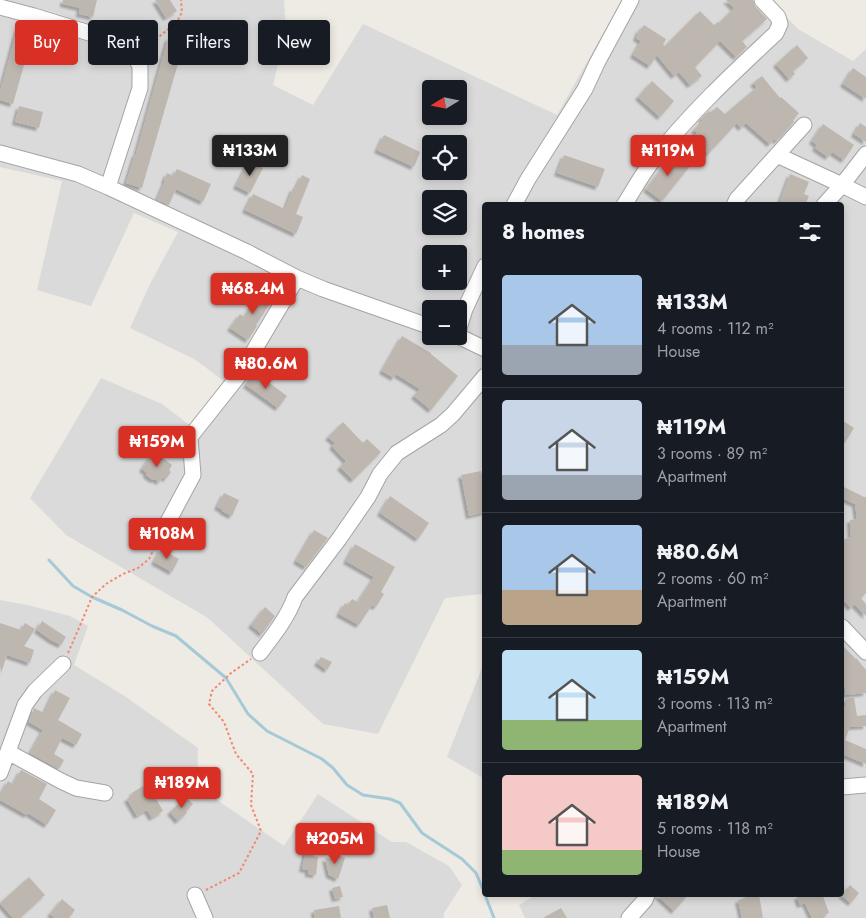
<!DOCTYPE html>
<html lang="en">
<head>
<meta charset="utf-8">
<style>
  :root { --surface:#171b24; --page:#20242c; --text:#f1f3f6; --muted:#9ea1a6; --line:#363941; --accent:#d93025 }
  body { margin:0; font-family:Jost,sans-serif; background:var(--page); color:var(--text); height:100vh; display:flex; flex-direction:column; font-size:19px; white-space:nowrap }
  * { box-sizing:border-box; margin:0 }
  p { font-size:16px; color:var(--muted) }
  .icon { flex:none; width:28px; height:28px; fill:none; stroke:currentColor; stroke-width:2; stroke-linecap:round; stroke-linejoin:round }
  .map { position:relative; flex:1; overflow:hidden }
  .panel { position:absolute; left:482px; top:202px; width:362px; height:695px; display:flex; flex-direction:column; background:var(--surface); border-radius:5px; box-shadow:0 2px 8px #0003 }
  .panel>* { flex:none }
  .hud { position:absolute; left:15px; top:20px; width:392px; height:45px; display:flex; gap:10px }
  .needle { width:32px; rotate:260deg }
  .tools { position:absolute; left:422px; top:80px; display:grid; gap:10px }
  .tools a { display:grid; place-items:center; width:45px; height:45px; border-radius:5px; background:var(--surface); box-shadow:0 2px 8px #0003; font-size:25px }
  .price { position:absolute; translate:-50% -42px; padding:0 11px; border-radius:5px; background:var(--accent); color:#fff; font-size:16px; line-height:32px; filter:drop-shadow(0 1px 2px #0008) }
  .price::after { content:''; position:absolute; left:50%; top:30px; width:15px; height:11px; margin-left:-8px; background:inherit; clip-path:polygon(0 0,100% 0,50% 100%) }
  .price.active { background:#222; color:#fff }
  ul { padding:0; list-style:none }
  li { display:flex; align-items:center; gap:15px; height:125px; padding:0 20px }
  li+li { border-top:1px solid var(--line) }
  li span { display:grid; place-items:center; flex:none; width:140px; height:100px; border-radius:5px; color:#555 }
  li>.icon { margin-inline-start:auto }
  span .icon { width:60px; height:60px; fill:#fffc; stroke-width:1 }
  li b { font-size:21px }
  h2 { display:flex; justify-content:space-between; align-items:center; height:60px; padding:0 20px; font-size:21px }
  .chip { padding:0 18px; border-radius:5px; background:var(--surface); box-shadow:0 2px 8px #0003; font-size:18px; line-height:45px }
  .chip.active { background:var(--accent); color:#fff }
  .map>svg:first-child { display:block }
  .residential { fill:#dbdada; fill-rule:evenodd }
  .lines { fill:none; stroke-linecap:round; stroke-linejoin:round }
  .stream { stroke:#a6c9d8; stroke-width:3 }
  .building { fill:#beb7b0; filter:url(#shadow) }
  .minor-casing { stroke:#a4a4a4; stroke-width:17 }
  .path { stroke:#f08771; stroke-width:2; stroke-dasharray:2.5 2.5; stroke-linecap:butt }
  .minor { stroke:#fff; stroke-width:15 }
</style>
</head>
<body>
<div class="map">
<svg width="866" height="918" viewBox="0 0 866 918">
  <defs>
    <filter id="shadow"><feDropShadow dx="-3" dy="3" stdDeviation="1" flood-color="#0004"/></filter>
  </defs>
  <rect width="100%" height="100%" fill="#edebe3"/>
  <path class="residential" d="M 0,0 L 284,0 L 286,31 L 273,85 L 313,105 L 363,24 L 557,115 L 622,0 L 769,0 L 798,29 L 853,61 L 866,49 L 866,918 L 525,918 L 519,905 L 535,895 L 842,895 L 842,205 L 485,205 L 485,612 L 482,594 L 445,598 L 378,734 L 323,724 L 208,618 L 66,535 L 30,498 L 101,378 L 162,404 L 192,427 L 226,383 L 196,360 L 130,328 L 150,284 L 178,232 L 134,213 L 91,306 L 37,290 L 62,181 L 0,167 ZM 431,89 L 459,89 L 459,116 L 431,116 ZM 431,144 L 459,144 L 459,171 L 431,171 ZM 431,199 L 459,199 L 459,226 L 431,226 ZM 431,254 L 459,254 L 459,281 L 431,281 ZM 431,309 L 459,309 L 459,336 L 431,336 Z
    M 0,600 L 27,605 L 70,616 L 88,626 L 74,665 L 123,695 L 198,748 L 197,786 L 284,846 L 318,794 L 392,842 L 406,842 L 449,866 L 462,885 L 444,913 L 444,918 L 0,918 Z
    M 485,660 L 485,779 L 447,757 Z"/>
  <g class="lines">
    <path class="stream" d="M 49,560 L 73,586 L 92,597 L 122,610 L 152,626 L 176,636 L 226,678 L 248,714 L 267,731 L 322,759 L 333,768 L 347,785 L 363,795 L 390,799 L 400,803 L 422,833 L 462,859 L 476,873 L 485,894
      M 485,895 L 494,918"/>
  </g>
  <path class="building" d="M 63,0 L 97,0 L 93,17 L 79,14 L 80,8 L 63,4 Z
    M 155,0 L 170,0 L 177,11 L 166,18 Z
    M 726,0 L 753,0 L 755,6 L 767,19 L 742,41 L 747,47 L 736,57 L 720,41 L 695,67 L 702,76 L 690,85 L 679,72 L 674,76 L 657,55 L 650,66 L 633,55 L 641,41 L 636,38 L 639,30 L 640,30 L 644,25 L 666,39 L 663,45 L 665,46 L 700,11 L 714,25 L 718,22 L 719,23 L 734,8 Z
    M 19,22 L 35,26 L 13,104 L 0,100 L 0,92 Z
    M 168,38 L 184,43 L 142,188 L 126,183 L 135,154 L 136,154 Z
    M 797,45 L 808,58 L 793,71 L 795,74 L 789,79 L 776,64 Z
    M 853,68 L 866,77 L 866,99 L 843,84 Z
    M 762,76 L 780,98 L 781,97 L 799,113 L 793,120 L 794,122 L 777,141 L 774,139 L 770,144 L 746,123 L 741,128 L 737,123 L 708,154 L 692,139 L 697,133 L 694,130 L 703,120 L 701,119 L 709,111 L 711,112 L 717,107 L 725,114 L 757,87 L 753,83 Z
    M 652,81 L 674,101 L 660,117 L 638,97 Z
    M 19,106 L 43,112 L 39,128 L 15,122 Z
    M 860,123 L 866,127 L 866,142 L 854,134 Z
    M 823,124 L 854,145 L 844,160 L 832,152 L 828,157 L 815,148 L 817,145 L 812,141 Z
    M 384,135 L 420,152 L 414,167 L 377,150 Z
    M 674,153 L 690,166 L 662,201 L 646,189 Z
    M 564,155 L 605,169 L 598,187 L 557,173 Z
    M 249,161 L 263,168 L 250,193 L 236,186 Z
    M 177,169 L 211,184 L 203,202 L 176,189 L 169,205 L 157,200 L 165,181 L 164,181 L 167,173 L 173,176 Z
    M 790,174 L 809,182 L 804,194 L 809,196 L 805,205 L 790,205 L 780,201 Z
    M 302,175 L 310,179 L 296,214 L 303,217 L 296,234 L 245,210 L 253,194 L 285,209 L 293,188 L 295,189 Z
    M 264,288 L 275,296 L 256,325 L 257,326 L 248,340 L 230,328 L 240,314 L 244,317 Z
    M 402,336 L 431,353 L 431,354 L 458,376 L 431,410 L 414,396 L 420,389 L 396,374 L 394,378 L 382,371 Z
    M 255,372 L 287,396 L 278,408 L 246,385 Z
    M 842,420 L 854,428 L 842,447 Z
    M 343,422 L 363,443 L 367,439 L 381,452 L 353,480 L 340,467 L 346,461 L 332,446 L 335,443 L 328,437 Z
    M 154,451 L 172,465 L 169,470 L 171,472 L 166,479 L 163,477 L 159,482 L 155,479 L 153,480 L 146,475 L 147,473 L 142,469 Z
    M 481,471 L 485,490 L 485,512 L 469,516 L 461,475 Z
    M 842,486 L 864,497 L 866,497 L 866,593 L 861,598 L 866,604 L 866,616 L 854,604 L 851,608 L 842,599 L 842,540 L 851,537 L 850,520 L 857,519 L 855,504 L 842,498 Z
    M 224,493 L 239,500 L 232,516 L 222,511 L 223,510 L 217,507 Z
    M 390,496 L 429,523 L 418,539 L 380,513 Z
    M 314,530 L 328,538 L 306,567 L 296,561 Z
    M 355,544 L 395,567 L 381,592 L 384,594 L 376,607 L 372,605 L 359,625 L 339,614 L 345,603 L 348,605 L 352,599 L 358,602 L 374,577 L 346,561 Z
    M 161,549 L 179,559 L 172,572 L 154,562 Z
    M 265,607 L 275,616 L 262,634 L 251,625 Z
    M 42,621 L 66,637 L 61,645 L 51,640 L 37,630 Z
    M 0,623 L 21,630 L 25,623 L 35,629 L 24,646 L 34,650 L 30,663 L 7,655 L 1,673 Z
    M 842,645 L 856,659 L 856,658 L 866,670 L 866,693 L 846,695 L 842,669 Z
    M 321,657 L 332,662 L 327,670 L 317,663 Z
    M 55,690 L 70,698 L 58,720 L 82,734 L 76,745 L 62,738 L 54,754 L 64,760 L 59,769 L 30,753 L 43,730 L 29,722 L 34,708 L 44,713 Z
    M 854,697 L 857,716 L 866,715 L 866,726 L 850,727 L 845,740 L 866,749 L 866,764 L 842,754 L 842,707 L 846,706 L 845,699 Z
    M 21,770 L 47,784 L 39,799 L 56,810 L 47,825 L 28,813 L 27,815 L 0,800 L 0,796 L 8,781 L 13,784 Z
    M 143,786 L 144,789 L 149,786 L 163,811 L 152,818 L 147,810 L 137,816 L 127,799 L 133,795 L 132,793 Z
    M 186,797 L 193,804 L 186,811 L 187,813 L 178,821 L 170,812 Z
    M 306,850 L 314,852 L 313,856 L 318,857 L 316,875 L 308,874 L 308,870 L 302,869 Z
    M 334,853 L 345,858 L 338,879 L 329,875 L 325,858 L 332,859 Z
    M 29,877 L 45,895 L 20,918 L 13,918 L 0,903 Z
    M 850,885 L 859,893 L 851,903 L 841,895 L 842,895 Z
    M 340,886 L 343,897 L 335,899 L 332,888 Z
    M 657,895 L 688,895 L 674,911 Z
    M 746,895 L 759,895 L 763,918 L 742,918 L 738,900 L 746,898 Z
    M 802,895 L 824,895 L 823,896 L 829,913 L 817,918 L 812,918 L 805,903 L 800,905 L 797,897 Z
    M 62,899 L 75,910 L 69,918 L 55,918 L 50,914 Z
    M 387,905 L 390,918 L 374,918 L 372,908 Z
    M 339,906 L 341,918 L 315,918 L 314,910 Z
    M 561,908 L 567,918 L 543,918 Z"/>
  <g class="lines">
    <defs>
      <path id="minor" d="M 0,7 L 34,16 L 128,45 L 140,66 L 140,88 L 108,187
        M 0,153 L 78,174 L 108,187 L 247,252 L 297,278 L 323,289 L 431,327
        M 777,155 L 842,185 L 866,197
        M 514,205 L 528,179 L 585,89 L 597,63 L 631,0
        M 624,205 C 633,191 641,176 651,163 C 688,115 732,74 776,33 L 780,24 L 778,17 L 762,0
        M 734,205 L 737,199 L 804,125
        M 824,205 L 842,185 L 866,154
        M 459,328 L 465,309 L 485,266
        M 458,336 L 485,349
        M 163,531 L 193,475 L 190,437 L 240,374 L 297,278
        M 842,627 L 866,652
        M 260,653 C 273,636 288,617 295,597 L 339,539 L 368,497 L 380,474 L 397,453 L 441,425 L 453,414 L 485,376
        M 8,752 L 61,781 L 76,788 L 105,793
        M 0,773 L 25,705 L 35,691 L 63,664
        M 842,787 L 866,785
        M 195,895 L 205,918
        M 629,918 L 645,900 L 647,895"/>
    </defs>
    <use href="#minor" class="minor-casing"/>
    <path class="path" d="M 144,49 L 177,22 L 182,12 L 181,0
      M 68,653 L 79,628 L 92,597 L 106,584 L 123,574 L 138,568 L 149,559 L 158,541
      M 206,890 L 239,873 L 261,831 L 251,805 L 253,774 L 236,754 L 224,722 L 209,704 L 212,691 L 231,673 L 251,659"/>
    <use href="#minor" class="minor"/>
  </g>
</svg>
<div class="tools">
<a><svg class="needle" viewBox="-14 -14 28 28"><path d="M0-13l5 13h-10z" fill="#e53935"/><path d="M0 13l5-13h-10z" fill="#9ea1a6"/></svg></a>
<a><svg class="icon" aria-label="locate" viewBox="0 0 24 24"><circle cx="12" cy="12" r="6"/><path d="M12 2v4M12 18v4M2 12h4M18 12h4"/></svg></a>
<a><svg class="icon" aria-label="layers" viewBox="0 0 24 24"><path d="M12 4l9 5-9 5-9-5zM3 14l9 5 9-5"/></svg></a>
<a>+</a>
<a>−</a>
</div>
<b class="price active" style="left:250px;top:177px">₦133M</b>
<b class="price" style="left:668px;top:177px">₦119M</b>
<b class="price" style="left:253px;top:315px">₦68.4M</b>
<b class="price" style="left:266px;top:390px">₦80.6M</b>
<b class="price" style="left:157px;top:468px">₦159M</b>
<b class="price" style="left:167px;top:560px">₦108M</b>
<b class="price" style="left:182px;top:809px">₦189M</b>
<b class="price" style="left:335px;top:865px">₦205M</b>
<div class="hud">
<a class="chip active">Buy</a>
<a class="chip">Rent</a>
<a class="chip">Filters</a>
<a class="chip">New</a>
</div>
<section class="panel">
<h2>8 homes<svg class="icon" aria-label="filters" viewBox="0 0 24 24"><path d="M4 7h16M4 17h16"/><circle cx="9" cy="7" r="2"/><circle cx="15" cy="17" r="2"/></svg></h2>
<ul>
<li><span style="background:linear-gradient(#a9c7e8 70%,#9aa5b1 0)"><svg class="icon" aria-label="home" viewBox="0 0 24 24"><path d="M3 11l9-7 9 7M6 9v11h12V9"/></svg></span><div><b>₦133M</b><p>4 rooms · 112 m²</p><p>House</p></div></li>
<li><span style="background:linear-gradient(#c9d6e8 75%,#9aa5b1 0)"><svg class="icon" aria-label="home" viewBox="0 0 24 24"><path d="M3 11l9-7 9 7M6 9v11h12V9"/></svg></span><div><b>₦119M</b><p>3 rooms · 89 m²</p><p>Apartment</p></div></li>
<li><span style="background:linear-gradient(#a9c7e8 65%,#b9a48a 0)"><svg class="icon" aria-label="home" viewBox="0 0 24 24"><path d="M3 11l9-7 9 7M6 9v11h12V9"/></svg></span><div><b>₦80.6M</b><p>2 rooms · 60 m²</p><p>Apartment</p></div></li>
<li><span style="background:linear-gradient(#bfe0f5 70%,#8fb573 0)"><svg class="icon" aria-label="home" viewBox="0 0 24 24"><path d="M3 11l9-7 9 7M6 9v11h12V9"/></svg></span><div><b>₦159M</b><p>3 rooms · 113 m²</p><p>Apartment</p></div></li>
<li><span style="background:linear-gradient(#f6c9c9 75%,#8fb573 0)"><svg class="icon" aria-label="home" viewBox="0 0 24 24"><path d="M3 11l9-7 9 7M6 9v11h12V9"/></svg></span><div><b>₦189M</b><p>5 rooms · 118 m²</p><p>House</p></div></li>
</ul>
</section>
</div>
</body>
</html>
